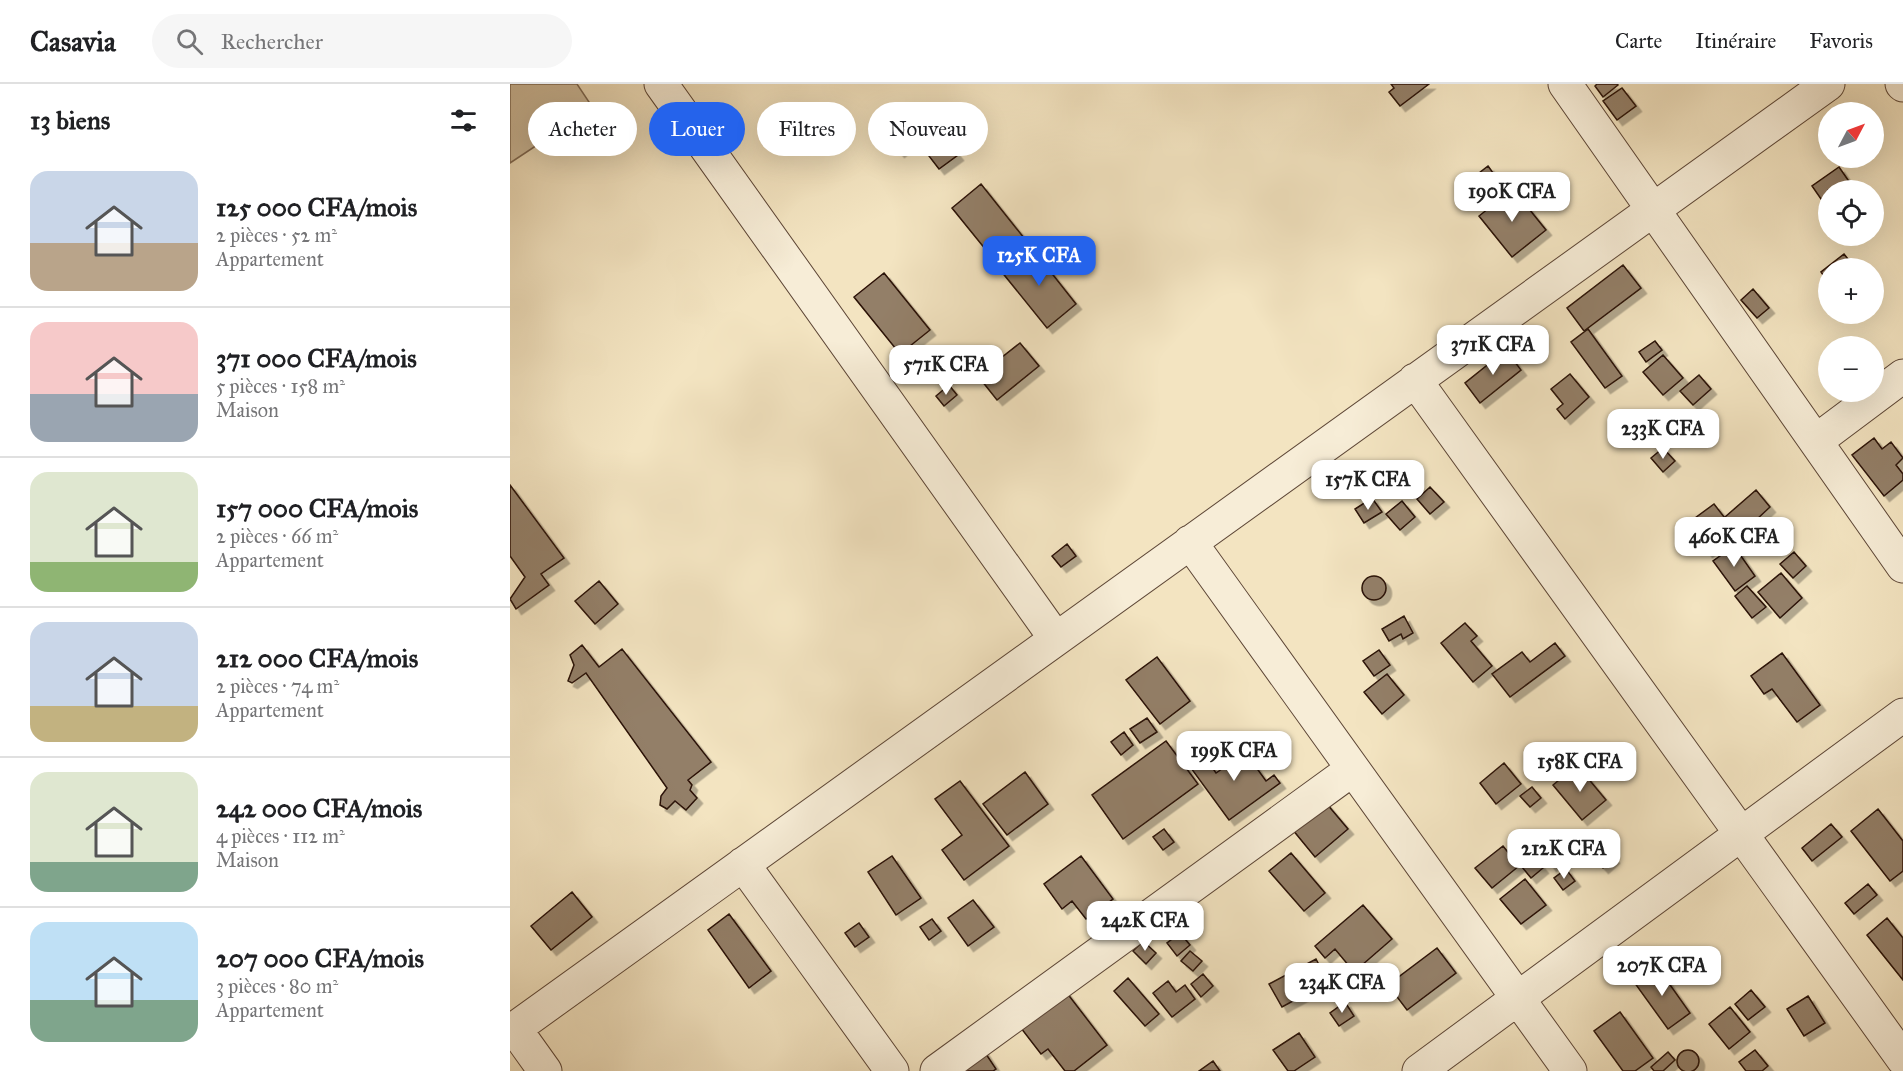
<!DOCTYPE html>
<html lang="fr">
<head>
<meta charset="utf-8">
<style>
  :root { --surface:#fff; --page:#f6f6f6; --text:#202124; --muted:#757577; --line:#e0e0e0; --accent:#2563eb }
  body { margin:0; font-family:"IM FELL Great Primer",serif; background:var(--page); color:var(--text); height:100vh; display:flex; flex-direction:column; font-size:22px; white-space:nowrap }
  * { box-sizing:border-box; margin:0 }
  p { font-size:20px; color:var(--muted) }
  .icon { flex:none; width:33px; height:33px; fill:none; stroke:currentColor; stroke-width:2; stroke-linecap:round; stroke-linejoin:round }
  .map { position:relative; flex:1; overflow:hidden }
  .sheet { display:flex; flex-direction:column; background:var(--surface); width:510px }
  .sheet>* { flex:none }
  .top-card { position:absolute; left:18px; top:18px; width:570px; height:54px; display:flex; gap:12px }
  .needle { width:39px; rotate:49deg }
  .tools { position:absolute; left:1308px; top:18px; display:grid; gap:12px }
  .tools a { display:grid; place-items:center; width:66px; height:66px; border-radius:50%; background:var(--surface); box-shadow:0 6px 24px #0002; font-size:30px }
  .price { position:absolute; translate:-50% -51px; padding:0 14px; border-radius:12px; background:#fff; color:#222; font-size:20px; line-height:39px; filter:drop-shadow(0 2px 3px #0008) }
  .price::after { content:''; position:absolute; left:50%; top:36px; width:18px; height:14px; margin-left:-9px; background:inherit; clip-path:polygon(0 0,100% 0,50% 100%) }
  .price.active { background:var(--accent); color:#fff }
  ul { padding:0; list-style:none }
  li { display:flex; align-items:center; gap:18px; height:150px; padding:0 30px }
  li+li { border-top:2px solid var(--line) }
  li span { display:grid; place-items:center; flex:none; width:168px; height:120px; border-radius:18px; color:#555 }
  li>.icon { margin-inline-start:auto }
  span .icon { width:72px; height:72px; fill:#fffc; stroke-width:1 }
  li b { font-size:26px }
  h2 { display:flex; justify-content:space-between; align-items:center; height:72px; padding:0 30px; font-size:26px }
  .tag { padding:0 21px; border-radius:27px; background:var(--surface); box-shadow:0 6px 24px #0002; font-size:21px; line-height:54px }
  .tag.active { background:var(--accent); color:#fff }
  header { display:flex; align-items:center; gap:36px; box-sizing:border-box; height:84px; padding:0 30px; background:var(--surface); border-bottom:2px solid var(--line) }
  header strong { font-size:28px }
  nav { display:flex; gap:33px; margin-inline-start:auto; font-size:21px }
  .search { width:420px; height:54px; background:var(--page); display:flex; align-items:center; gap:15px; box-sizing:border-box; padding:0 21px; border-radius:33px; color:var(--muted); font-size:22px }
  main { display:flex; flex:1; min-height:0 }
  .map>svg:first-child { display:block }
  .green { fill:#d1c0a1; stroke:#7e6954; stroke-width:1.5 }
  .building { fill:#937f68; stroke:#2b1207; stroke-width:1.5; filter:url(#shadow) }
  .lines { fill:none; stroke-linecap:round; stroke-linejoin:round }
  .minor-casing { stroke:#5d4636; stroke-width:35 }
  .minor { stroke:#f7edd7; stroke-width:33 }
</style>
</head>
<body>
<header>
<strong>Casavia</strong>
<div class="search"><svg class="icon" aria-label="search" viewBox="0 0 24 24"><circle cx="10" cy="10" r="6"/><path d="M15 15l6 6"/></svg>Rechercher</div>
<nav><a>Carte</a><a>Itinéraire</a><a>Favoris</a></nav>
</header>
<main>
<section class="sheet">
<h2>13 biens<svg class="icon" aria-label="filters" viewBox="0 0 24 24"><path d="M4 7h16M4 17h16"/><circle cx="9" cy="7" r="2"/><circle cx="15" cy="17" r="2"/></svg></h2>
<ul>
<li><span style="background:linear-gradient(#c9d6e8 60%,#b9a48a 0)"><svg class="icon" aria-label="home" viewBox="0 0 24 24"><path d="M3 11l9-7 9 7M6 9v11h12V9"/></svg></span><div><b>125 000 CFA/mois</b><p>2 pièces · 52 m²</p><p>Appartement</p></div></li>
<li><span style="background:linear-gradient(#f6c9c9 60%,#9aa5b1 0)"><svg class="icon" aria-label="home" viewBox="0 0 24 24"><path d="M3 11l9-7 9 7M6 9v11h12V9"/></svg></span><div><b>371 000 CFA/mois</b><p>5 pièces · 158 m²</p><p>Maison</p></div></li>
<li><span style="background:linear-gradient(#dfe7d0 75%,#8fb573 0)"><svg class="icon" aria-label="home" viewBox="0 0 24 24"><path d="M3 11l9-7 9 7M6 9v11h12V9"/></svg></span><div><b>157 000 CFA/mois</b><p>2 pièces · 66 m²</p><p>Appartement</p></div></li>
<li><span style="background:linear-gradient(#c9d6e8 70%,#c2b280 0)"><svg class="icon" aria-label="home" viewBox="0 0 24 24"><path d="M3 11l9-7 9 7M6 9v11h12V9"/></svg></span><div><b>212 000 CFA/mois</b><p>2 pièces · 74 m²</p><p>Appartement</p></div></li>
<li><span style="background:linear-gradient(#dfe7d0 75%,#7fa58c 0)"><svg class="icon" aria-label="home" viewBox="0 0 24 24"><path d="M3 11l9-7 9 7M6 9v11h12V9"/></svg></span><div><b>242 000 CFA/mois</b><p>4 pièces · 112 m²</p><p>Maison</p></div></li>
<li><span style="background:linear-gradient(#bfe0f5 65%,#7fa58c 0)"><svg class="icon" aria-label="home" viewBox="0 0 24 24"><path d="M3 11l9-7 9 7M6 9v11h12V9"/></svg></span><div><b>207 000 CFA/mois</b><p>3 pièces · 80 m²</p><p>Appartement</p></div></li>
</ul>
</section>
<div class="map">
<svg width="1393" height="987" viewBox="0 0 1393 987">
  <defs>
    <filter id="shadow"><feDropShadow dx="5.5" dy="5.5" stdDeviation="0" flood-color="#0004"/></filter>
  </defs>
  <rect width="100%" height="100%" fill="#f3e4c1"/>
  <filter id="stains"><feTurbulence type="fractalNoise" baseFrequency=".00333" numOctaves="4"/><feColorMatrix values="0 0 0 0 .2 0 0 0 0 .09 0 0 0 0 .02 0 0 0 .5 -.17"/></filter>
  <radialGradient id="worn" r=".72"><stop offset=".6" stop-color="#630" stop-opacity="0"/><stop offset="1" stop-color="#630" stop-opacity=".3"/></radialGradient>
  <path class="green" d="M 0,0 L 67,0 L 83,24 L 0,79 Z"/>
  <path class="building" d="M 881,0 L 919,0 L 890,22 L 879,8 L 884,4 Z
    M 1087,0 L 1107,0 L 1108,1 L 1093,13 L 1085,2 Z
    M 1112,4 L 1126,22 L 1107,36 L 1093,17 Z
    M 393,37 L 406,54 L 389,68 L 375,51 Z
    M 430,49 L 448,71 L 429,85 L 412,63 Z
    M 978,82 L 989,97 L 975,108 L 964,93 Z
    M 1329,83 L 1345,106 L 1318,106 L 1318,125 L 1302,102 Z
    M 471,100 L 518,159 L 489,182 L 442,124 Z
    M 1003,105 L 1036,146 L 1002,173 L 969,132 Z
    M 521,163 L 566,220 L 537,244 L 491,187 Z
    M 1334,170 L 1345,184 L 1318,184 L 1318,198 L 1311,188 Z
    M 1113,181 L 1131,204 L 1074,247 L 1057,224 Z
    M 374,189 L 420,246 L 390,270 L 344,213 Z
    M 1243,205 L 1259,224 L 1247,234 L 1231,216 Z
    M 1078,245 L 1112,292 L 1095,304 L 1061,258 Z
    M 1145,257 L 1152,266 L 1136,278 L 1129,268 Z
    M 510,259 L 529,282 L 487,316 L 468,292 Z
    M 996,266 L 1011,286 L 970,319 L 955,299 Z
    M 1153,271 L 1173,294 L 1153,311 L 1133,288 Z
    M 1060,290 L 1079,313 L 1055,335 L 1047,325 L 1053,320 L 1041,305 Z
    M 1189,291 L 1201,305 L 1183,321 L 1170,307 Z
    M 439,301 L 447,311 L 434,322 L 426,312 Z
    M 1364,354 L 1372,365 L 1381,358 L 1393,374 L 1386,381 L 1393,390 L 1393,396 L 1374,412 L 1342,371 Z
    M 1153,364 L 1165,377 L 1153,388 L 1141,374 Z
    M 0,401 L 54,474 L 31,490 L 39,501 L 6,525 L 0,515 L 15,493 L 0,472 Z
    M 920,403 L 934,418 L 920,430 L 907,415 Z
    M 1246,406 L 1260,423 L 1231,450 L 1215,433 Z
    M 862,414 L 872,428 L 854,439 L 845,425 Z
    M 892,417 L 905,433 L 890,446 L 876,430 Z
    M 1204,420 L 1225,447 L 1197,468 L 1177,440 Z
    M 557,460 L 566,472 L 551,483 L 542,472 Z
    M 1224,462 L 1245,492 L 1225,507 L 1203,477 Z
    M 1284,468 L 1296,482 L 1283,494 L 1270,480 Z
    M 1271,489 L 1292,514 L 1270,534 L 1248,508 Z
    M852 504a12 12 0 1 1 24 0a12 12 0 1 1-24 0Z
    M 89,497 L 108,520 L 85,540 L 65,517 Z
    M 1237,502 L 1256,523 L 1242,534 L 1225,512 Z
    M 894,532 L 903,549 L 893,555 L 891,550 L 879,557 L 872,545 Z
    M 955,539 L 967,552 L 961,557 L 982,582 L 963,598 L 931,559 Z
    M 1045,559 L 1055,572 L 1000,613 L 982,590 L 1012,568 L 1020,578 Z
    M 72,561 L 89,583 L 112,565 L 201,678 L 178,696 L 182,701 L 180,706 L 187,714 L 176,726 L 165,717 L 157,725 L 150,721 L 151,712 L 157,704 L 76,589 L 62,599 L 58,597 L 64,581 L 60,571 Z
    M 869,566 L 880,581 L 864,592 L 853,577 Z
    M 1272,569 L 1310,621 L 1287,638 L 1262,605 L 1254,610 L 1241,592 Z
    M 647,573 L 680,617 L 650,640 L 616,596 Z
    M 877,590 L 894,611 L 872,630 L 854,608 Z
    M 637,634 L 647,648 L 630,659 L 620,645 Z
    M 614,648 L 623,661 L 611,671 L 601,658 Z
    M 656,657 L 688,700 L 613,755 L 582,711 Z
    M 743,663 L 750,673 L 743,679 L 756,697 L 764,691 L 770,699 L 719,736 L 678,680 L 692,669 L 706,689 Z
    M 994,679 L 1011,700 L 986,720 L 970,699 Z
    M 1067,681 L 1096,716 L 1072,736 L 1043,701 Z
    M 515,688 L 538,720 L 497,751 L 473,720 Z
    M 450,697 L 499,762 L 454,796 L 432,766 L 452,751 L 425,715 Z
    M 1022,703 L 1031,714 L 1020,723 L 1010,712 Z
    M 811,713 L 838,745 L 805,773 L 778,740 Z
    M 1368,725 L 1393,757 L 1393,787 L 1380,797 L 1341,747 Z
    M 1321,740 L 1332,753 L 1302,777 L 1292,764 Z
    M 654,745 L 664,758 L 653,766 L 643,753 Z
    M 1043,761 L 1052,772 L 1041,782 L 1032,770 Z
    M 993,762 L 1009,782 L 982,804 L 965,784 Z
    M 1096,765 L 1104,774 L 1093,784 L 1085,775 Z
    M 781,769 L 815,809 L 794,827 L 759,787 Z
    M 382,772 L 411,814 L 386,831 L 358,788 Z
    M 571,772 L 603,815 L 576,835 L 562,817 L 552,825 L 534,800 Z
    M 1024,773 L 1033,784 L 1021,794 L 1012,783 Z
    M 1056,785 L 1065,797 L 1053,806 L 1044,794 Z
    M 1015,795 L 1036,821 L 1011,840 L 990,815 Z
    M 1358,800 L 1367,811 L 1344,830 L 1335,819 Z
    M 62,808 L 82,833 L 41,866 L 21,842 Z
    M 463,816 L 484,843 L 458,862 L 438,834 Z
    M 853,821 L 882,855 L 844,888 L 825,865 L 815,874 L 805,862 Z
    M 219,830 L 261,887 L 239,904 L 198,846 Z
    M 1377,834 L 1393,854 L 1393,896 L 1357,851 Z
    M 422,835 L 431,847 L 419,856 L 410,843 Z
    M 349,839 L 359,853 L 345,863 L 335,849 Z
    M 670,849 L 680,861 L 667,872 L 657,859 Z
    M 633,857 L 646,869 L 636,880 L 623,867 Z
    M 927,864 L 946,889 L 897,926 L 878,901 Z
    M 680,867 L 692,877 L 683,887 L 671,877 Z
    M 806,875 L 818,898 L 772,923 L 759,900 Z
    M 1146,881 L 1180,929 L 1158,945 L 1124,898 Z
    M 693,890 L 703,902 L 691,913 L 681,900 Z
    M 618,894 L 649,930 L 635,942 L 604,907 Z
    M 658,897 L 666,908 L 675,901 L 685,915 L 662,933 L 643,909 Z
    M 550,900 L 597,961 L 564,987 L 555,987 L 538,965 L 531,970 L 504,935 Z
    M 1241,906 L 1255,923 L 1238,936 L 1225,920 Z
    M 1298,912 L 1315,939 L 1294,952 L 1277,925 Z
    M 835,918 L 844,932 L 829,942 L 820,929 Z
    M 1220,923 L 1240,948 L 1219,965 L 1199,940 Z
    M 1110,928 L 1143,974 L 1125,987 L 1113,987 L 1084,947 Z
    M 789,949 L 805,973 L 784,987 L 778,987 L 763,966 Z
    M 472,964 L 486,985 L 483,987 L 437,987 Z
    M 1245,966 L 1258,982 L 1252,987 L 1236,987 L 1229,978 Z
    M1167 977a11 11 0 1 1 22 0a11 11 0 1 1-22 0Z
    M 1158,968 L 1165,976 L 1153,987 L 1144,987 L 1141,983 Z
    M 703,977 L 710,987 L 689,987 Z"/>
  <g class="lines">
    <defs>
      <path id="minor" d="M 151,0 L 546,555
        M 1055,0 L 1393,482
        M 1392,0 L 1393,1
        M 905,296 L 1393,975
        M 1306,357 L 1393,292
        M 680,458 L 1060,987
        M 233,780 L 382,987
        M 5,945 L 35,987
        M 0,948 L 1318,0
        M 427,987 L 843,685
        M 909,987 L 1393,631"/>
    </defs>
    <use href="#minor" class="minor-casing"/>
    <use href="#minor" class="minor"/>
  </g>
  <rect width="100%" height="100%" filter="url(#stains)"/>
  <rect width="100%" height="100%" fill="url(#worn)"/>
</svg>
<div class="tools">
<a><svg class="needle" viewBox="-14 -14 28 28"><path d="M0-13l5 13h-10z" fill="#e53935"/><path d="M0 13l5-13h-10z" fill="#757577"/></svg></a>
<a><svg class="icon" aria-label="locate" viewBox="0 0 24 24"><circle cx="12" cy="12" r="6"/><path d="M12 2v4M12 18v4M2 12h4M18 12h4"/></svg></a>
<a>+</a>
<a>−</a>
</div>
<b class="price" style="left:1002px;top:139px">190K CFA</b>
<b class="price active" style="left:529px;top:203px">125K CFA</b>
<b class="price" style="left:983px;top:292px">371K CFA</b>
<b class="price" style="left:436px;top:312px">571K CFA</b>
<b class="price" style="left:1153px;top:376px">233K CFA</b>
<b class="price" style="left:858px;top:427px">157K CFA</b>
<b class="price" style="left:1224px;top:484px">460K CFA</b>
<b class="price" style="left:724px;top:698px">199K CFA</b>
<b class="price" style="left:1070px;top:709px">158K CFA</b>
<b class="price" style="left:1054px;top:796px">212K CFA</b>
<b class="price" style="left:635px;top:868px">242K CFA</b>
<b class="price" style="left:1152px;top:913px">207K CFA</b>
<b class="price" style="left:832px;top:930px">234K CFA</b>
<div class="top-card">
<a class="tag">Acheter</a>
<a class="tag active">Louer</a>
<a class="tag">Filtres</a>
<a class="tag">Nouveau</a>
</div>
</div>
</main>
</body>
</html>
